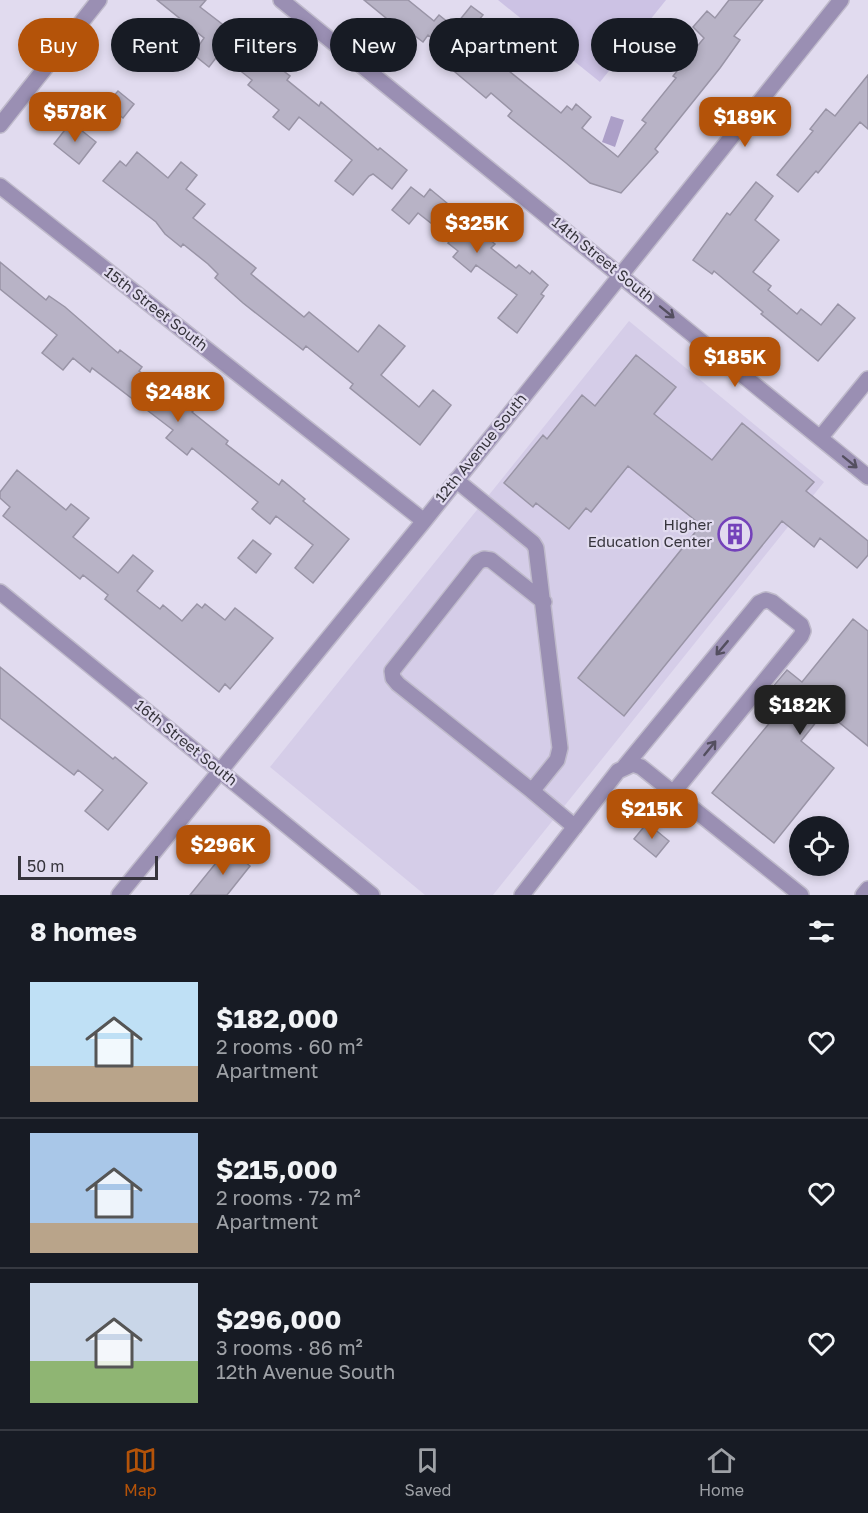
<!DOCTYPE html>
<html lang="en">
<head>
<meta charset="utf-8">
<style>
  :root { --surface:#171b24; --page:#20242c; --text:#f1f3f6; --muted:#9ea1a6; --line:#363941; --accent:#b45309 }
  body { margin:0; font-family:"Golos Text",sans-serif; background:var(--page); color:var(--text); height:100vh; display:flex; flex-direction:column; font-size:22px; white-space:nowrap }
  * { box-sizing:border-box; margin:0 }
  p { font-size:20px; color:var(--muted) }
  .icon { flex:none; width:33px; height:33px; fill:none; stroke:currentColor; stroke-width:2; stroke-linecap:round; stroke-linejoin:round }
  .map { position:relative; height:895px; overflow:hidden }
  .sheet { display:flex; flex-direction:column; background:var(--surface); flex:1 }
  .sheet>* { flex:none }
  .hud { position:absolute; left:18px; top:18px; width:832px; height:54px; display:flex; gap:12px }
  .buttons { position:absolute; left:789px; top:816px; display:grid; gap:12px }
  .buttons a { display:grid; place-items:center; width:60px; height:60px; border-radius:50%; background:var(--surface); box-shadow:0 3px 9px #0003; font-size:30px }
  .scale { position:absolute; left:18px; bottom:15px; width:140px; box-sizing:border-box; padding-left:6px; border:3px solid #36343c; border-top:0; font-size:16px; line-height:21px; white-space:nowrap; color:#36343c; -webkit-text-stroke:4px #e1dbef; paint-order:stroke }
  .price { position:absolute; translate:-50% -51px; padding:0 14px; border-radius:12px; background:var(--accent); color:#fff; font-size:20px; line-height:39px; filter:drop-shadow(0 2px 3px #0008) }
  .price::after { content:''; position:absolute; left:50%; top:36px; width:18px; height:14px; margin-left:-9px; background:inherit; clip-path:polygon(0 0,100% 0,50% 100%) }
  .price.on { background:#222; color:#fff }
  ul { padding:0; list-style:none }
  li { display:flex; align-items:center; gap:18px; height:150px; padding:0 30px }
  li+li { border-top:2px solid var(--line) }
  li span { display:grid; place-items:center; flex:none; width:168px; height:120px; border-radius:0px; color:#555 }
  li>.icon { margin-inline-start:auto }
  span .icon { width:72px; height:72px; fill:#fffc; stroke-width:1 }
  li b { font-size:26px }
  h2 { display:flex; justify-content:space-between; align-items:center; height:72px; padding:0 30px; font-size:26px }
  .pill { padding:0 21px; border-radius:27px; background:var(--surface); box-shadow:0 3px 9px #0003; font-size:21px; line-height:54px }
  .pill.on { background:var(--accent); color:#fff }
  .menu { display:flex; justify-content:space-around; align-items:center; height:84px; border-top:2px solid var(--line); background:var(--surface); font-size:16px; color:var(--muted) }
  .menu a { display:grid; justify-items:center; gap:3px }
  .menu .on { color:var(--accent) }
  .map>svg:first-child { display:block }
  .built { fill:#d5cde8 }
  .green { fill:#ccc2e4 }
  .water { fill:#ac9fc8 }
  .building { fill:#b8b3c6; stroke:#9994a6; stroke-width:1.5 }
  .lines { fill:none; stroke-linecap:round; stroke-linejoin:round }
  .minor-casing { stroke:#bfbacb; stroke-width:18 }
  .minor { stroke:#9a8fb3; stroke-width:15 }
  .oneway { stroke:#544f60 }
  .labels { text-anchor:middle; stroke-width:4.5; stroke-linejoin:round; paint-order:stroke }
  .street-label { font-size:15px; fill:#36343c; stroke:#e1dbef }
  .poi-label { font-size:15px; fill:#36343c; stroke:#e1dbef; text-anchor:end }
</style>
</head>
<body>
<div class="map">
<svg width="868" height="895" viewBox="0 0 868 895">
  <rect width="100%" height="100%" fill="#e1dbef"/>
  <path class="built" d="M 629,321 L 824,482 L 493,895 L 425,895 L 270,767 Z"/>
  <path class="green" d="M 498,0 L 666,0 L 600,82 Z"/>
  <path class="water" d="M 611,116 L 624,120 L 615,147 L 602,142 Z"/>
  <path class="building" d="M 157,0 L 206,0 L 200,7 L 290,76 L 287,80 L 319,106 L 321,102 L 378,150 L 380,148 L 407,170 L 392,189 L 373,174 L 369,176 L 353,195 L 335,181 L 352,160 L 299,117 L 289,130 L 273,117 L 279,110 L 248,85 L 252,80 L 219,54 L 209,67 L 193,54 L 204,38 Z
    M 364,0 L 408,0 L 434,21 L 439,15 L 454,27 L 471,6 L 483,15 L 463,39 L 492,62 L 494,59 L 561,113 L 567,106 L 572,110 L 576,104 L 591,117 L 582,128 L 618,157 L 646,123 L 642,120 L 676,78 L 673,76 L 704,38 L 693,27 L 707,11 L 715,18 L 729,0 L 763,0 L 734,36 L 740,40 L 720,68 L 655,149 L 658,152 L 621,193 L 590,183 L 566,163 L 508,116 L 512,111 L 491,93 L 486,98 L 443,62 L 450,53 L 428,35 L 423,42 L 411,33 L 408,36 Z
    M 868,75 L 868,129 L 860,122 L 818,173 L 816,171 L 798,192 L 777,175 L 813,131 L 810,129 L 826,109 L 835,116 Z
    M 118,91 L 134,104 L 123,118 L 106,105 Z
    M 71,122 L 96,142 L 79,164 L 54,144 Z
    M 137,152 L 168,178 L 181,162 L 197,175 L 186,189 L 205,204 L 193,218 L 256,268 L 251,274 L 304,317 L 309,312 L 358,352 L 379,325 L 405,346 L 381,375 L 419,407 L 433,390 L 451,405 L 420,445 L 350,388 L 353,384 L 306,346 L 303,350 L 243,303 L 215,278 L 218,274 L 208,264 L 183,244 L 181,247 L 165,234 L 156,222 L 103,181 L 120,161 L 126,166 Z
    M 756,182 L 773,196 L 755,220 L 779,240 L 753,272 L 771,286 L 768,290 L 797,314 L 801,309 L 821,325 L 838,304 L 855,318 L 818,361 L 761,314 L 763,312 L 714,271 L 712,274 L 693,260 L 727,213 L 730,215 Z
    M 411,187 L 424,197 L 430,189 L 459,213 L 455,218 L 477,236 L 480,232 L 495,244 L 491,248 L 516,268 L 519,265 L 530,274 L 532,271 L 548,285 L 541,294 L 544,296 L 517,333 L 498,318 L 517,295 L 476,265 L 471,272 L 453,257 L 458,251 L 448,243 L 451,239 L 418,213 L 409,224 L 392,210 Z
    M 0,262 L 46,300 L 49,296 L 65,307 L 118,353 L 120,350 L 142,367 L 139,371 L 194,410 L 192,412 L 228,441 L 226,444 L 279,485 L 282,480 L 305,499 L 303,501 L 349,539 L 313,583 L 295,568 L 313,545 L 276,516 L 270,524 L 252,509 L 258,502 L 192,448 L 187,455 L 166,438 L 173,430 L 92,368 L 90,372 L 73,358 L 63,370 L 42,353 L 57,335 L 0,289 Z
    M 636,355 L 676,387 L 654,414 L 712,460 L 742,423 L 814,482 L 806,491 L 868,541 L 868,555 L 857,568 L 820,538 L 814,547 L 782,521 L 624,716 L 578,678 L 701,525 L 628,466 L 591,512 L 586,508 L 569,529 L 536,503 L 533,507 L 504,483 L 543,435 L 547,439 L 582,395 L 595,406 Z
    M 17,470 L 66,510 L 71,504 L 89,518 L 73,537 L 118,573 L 133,555 L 153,571 L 137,591 L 160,609 L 163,605 L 182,621 L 197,604 L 202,608 L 205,604 L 225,620 L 235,608 L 273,638 L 230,689 L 225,684 L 219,692 L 105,599 L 108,595 L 83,575 L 80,579 L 3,516 L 10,507 L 0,498 L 0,492 Z
    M 253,540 L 271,554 L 256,573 L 238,558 Z
    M 853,619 L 868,631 L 868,746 L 825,711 L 801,741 L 834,768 L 774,843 L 712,793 L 776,715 L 760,702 L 787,670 L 802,682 Z
    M 0,667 L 113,759 L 115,757 L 147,783 L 108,830 L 85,811 L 103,790 L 78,770 L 74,775 L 0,718 Z
    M 647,823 L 669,841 L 656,857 L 634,839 Z
    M 228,848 L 250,866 L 227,895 L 190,895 Z"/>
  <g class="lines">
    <defs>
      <path id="minor" d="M 281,0 L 868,477
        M 0,125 L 99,0
        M 0,186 L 424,521
        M 820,438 L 868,379
        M 456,480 L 533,543 L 536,548 L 560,748 L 557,760 L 532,791 L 575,827
        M 0,592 L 372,895
        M 625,766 L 759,603 L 766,600 L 772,602 L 801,625 L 803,631 L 801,636 L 673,793
        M 532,791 L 398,684 L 393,678 L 392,671 L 478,562 L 484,559 L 491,560 L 544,602
        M 119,895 L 424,521 L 841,0
        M 522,895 L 618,771 L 633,764 L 641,767 L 801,895
        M 863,895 L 868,889"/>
    </defs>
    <use href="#minor" class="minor-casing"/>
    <use href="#minor" class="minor"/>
  </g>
  <defs><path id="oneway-shaft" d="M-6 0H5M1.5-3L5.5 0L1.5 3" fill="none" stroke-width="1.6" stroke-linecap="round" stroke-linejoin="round" transform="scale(1.5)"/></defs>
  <g class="oneway">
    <use href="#oneway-shaft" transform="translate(667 312) rotate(39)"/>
    <use href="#oneway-shaft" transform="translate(850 462) rotate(39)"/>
    <use href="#oneway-shaft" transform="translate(722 648) rotate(130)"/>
    <use href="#oneway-shaft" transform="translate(710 748) rotate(-51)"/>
  </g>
  <defs>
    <symbol id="building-ring" viewBox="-11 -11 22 22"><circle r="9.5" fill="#e1dbef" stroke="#7442ba" stroke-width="1.5"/><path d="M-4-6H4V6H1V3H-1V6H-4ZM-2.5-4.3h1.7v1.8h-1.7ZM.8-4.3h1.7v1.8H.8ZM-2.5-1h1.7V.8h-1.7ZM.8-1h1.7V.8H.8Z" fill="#7442ba"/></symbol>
  </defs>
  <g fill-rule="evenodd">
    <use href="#building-ring" x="716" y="515" width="38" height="38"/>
  </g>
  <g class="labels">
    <g class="street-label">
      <text transform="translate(603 260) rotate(39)" y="5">14th Street South</text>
      <text transform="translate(156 309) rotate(38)" y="5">15th Street South</text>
      <text transform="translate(481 448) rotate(-51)" y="5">12th Avenue South</text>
      <text transform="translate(186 743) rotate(39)" y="5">16th Street South</text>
    </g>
    <g class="poi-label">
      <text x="712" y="530">Higher<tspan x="712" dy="17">Education Center</tspan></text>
    </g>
  </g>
</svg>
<div class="buttons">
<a><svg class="icon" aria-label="locate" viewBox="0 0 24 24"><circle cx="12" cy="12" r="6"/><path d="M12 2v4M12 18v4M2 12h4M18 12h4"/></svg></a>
</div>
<div class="scale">50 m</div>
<b class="price" style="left:75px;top:143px">$578K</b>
<b class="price" style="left:745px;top:148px">$189K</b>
<b class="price" style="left:477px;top:254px">$325K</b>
<b class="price" style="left:735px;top:388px">$185K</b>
<b class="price" style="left:178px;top:423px">$248K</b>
<b class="price on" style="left:800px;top:736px">$182K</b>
<b class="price" style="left:652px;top:840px">$215K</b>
<b class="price" style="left:223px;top:876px">$296K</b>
<div class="hud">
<a class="pill on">Buy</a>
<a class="pill">Rent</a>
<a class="pill">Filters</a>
<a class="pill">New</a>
<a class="pill">Apartment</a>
<a class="pill">House</a>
</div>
</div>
<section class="sheet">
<h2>8 homes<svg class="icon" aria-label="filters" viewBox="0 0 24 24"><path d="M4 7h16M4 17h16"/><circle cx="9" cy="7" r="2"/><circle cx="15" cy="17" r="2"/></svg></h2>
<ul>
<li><span style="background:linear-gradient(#bfe0f5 70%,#b9a48a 0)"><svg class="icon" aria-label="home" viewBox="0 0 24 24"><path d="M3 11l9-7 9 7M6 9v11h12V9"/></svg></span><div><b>$182,000</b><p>2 rooms · 60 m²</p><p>Apartment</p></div><svg class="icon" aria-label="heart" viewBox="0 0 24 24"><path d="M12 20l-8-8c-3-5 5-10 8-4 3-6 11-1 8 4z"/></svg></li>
<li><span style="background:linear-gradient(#a9c7e8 75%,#b9a48a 0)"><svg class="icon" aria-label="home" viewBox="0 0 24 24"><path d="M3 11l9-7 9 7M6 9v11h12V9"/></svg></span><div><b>$215,000</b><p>2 rooms · 72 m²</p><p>Apartment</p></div><svg class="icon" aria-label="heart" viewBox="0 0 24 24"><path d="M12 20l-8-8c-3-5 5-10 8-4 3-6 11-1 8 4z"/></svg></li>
<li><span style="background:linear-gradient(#c9d6e8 65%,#8fb573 0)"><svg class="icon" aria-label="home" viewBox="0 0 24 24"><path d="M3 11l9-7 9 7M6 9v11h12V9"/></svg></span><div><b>$296,000</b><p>3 rooms · 86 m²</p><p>12th Avenue South</p></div><svg class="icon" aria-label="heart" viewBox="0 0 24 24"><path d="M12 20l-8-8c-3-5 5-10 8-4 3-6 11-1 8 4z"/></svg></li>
</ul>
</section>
<nav class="menu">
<a class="on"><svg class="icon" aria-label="map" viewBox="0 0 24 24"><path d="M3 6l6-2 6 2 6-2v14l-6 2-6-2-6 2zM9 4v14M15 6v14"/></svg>Map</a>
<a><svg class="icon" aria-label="saved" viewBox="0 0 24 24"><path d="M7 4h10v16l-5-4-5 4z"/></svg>Saved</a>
<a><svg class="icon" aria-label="home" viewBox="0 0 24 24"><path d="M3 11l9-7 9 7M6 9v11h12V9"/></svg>Home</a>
</nav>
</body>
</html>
